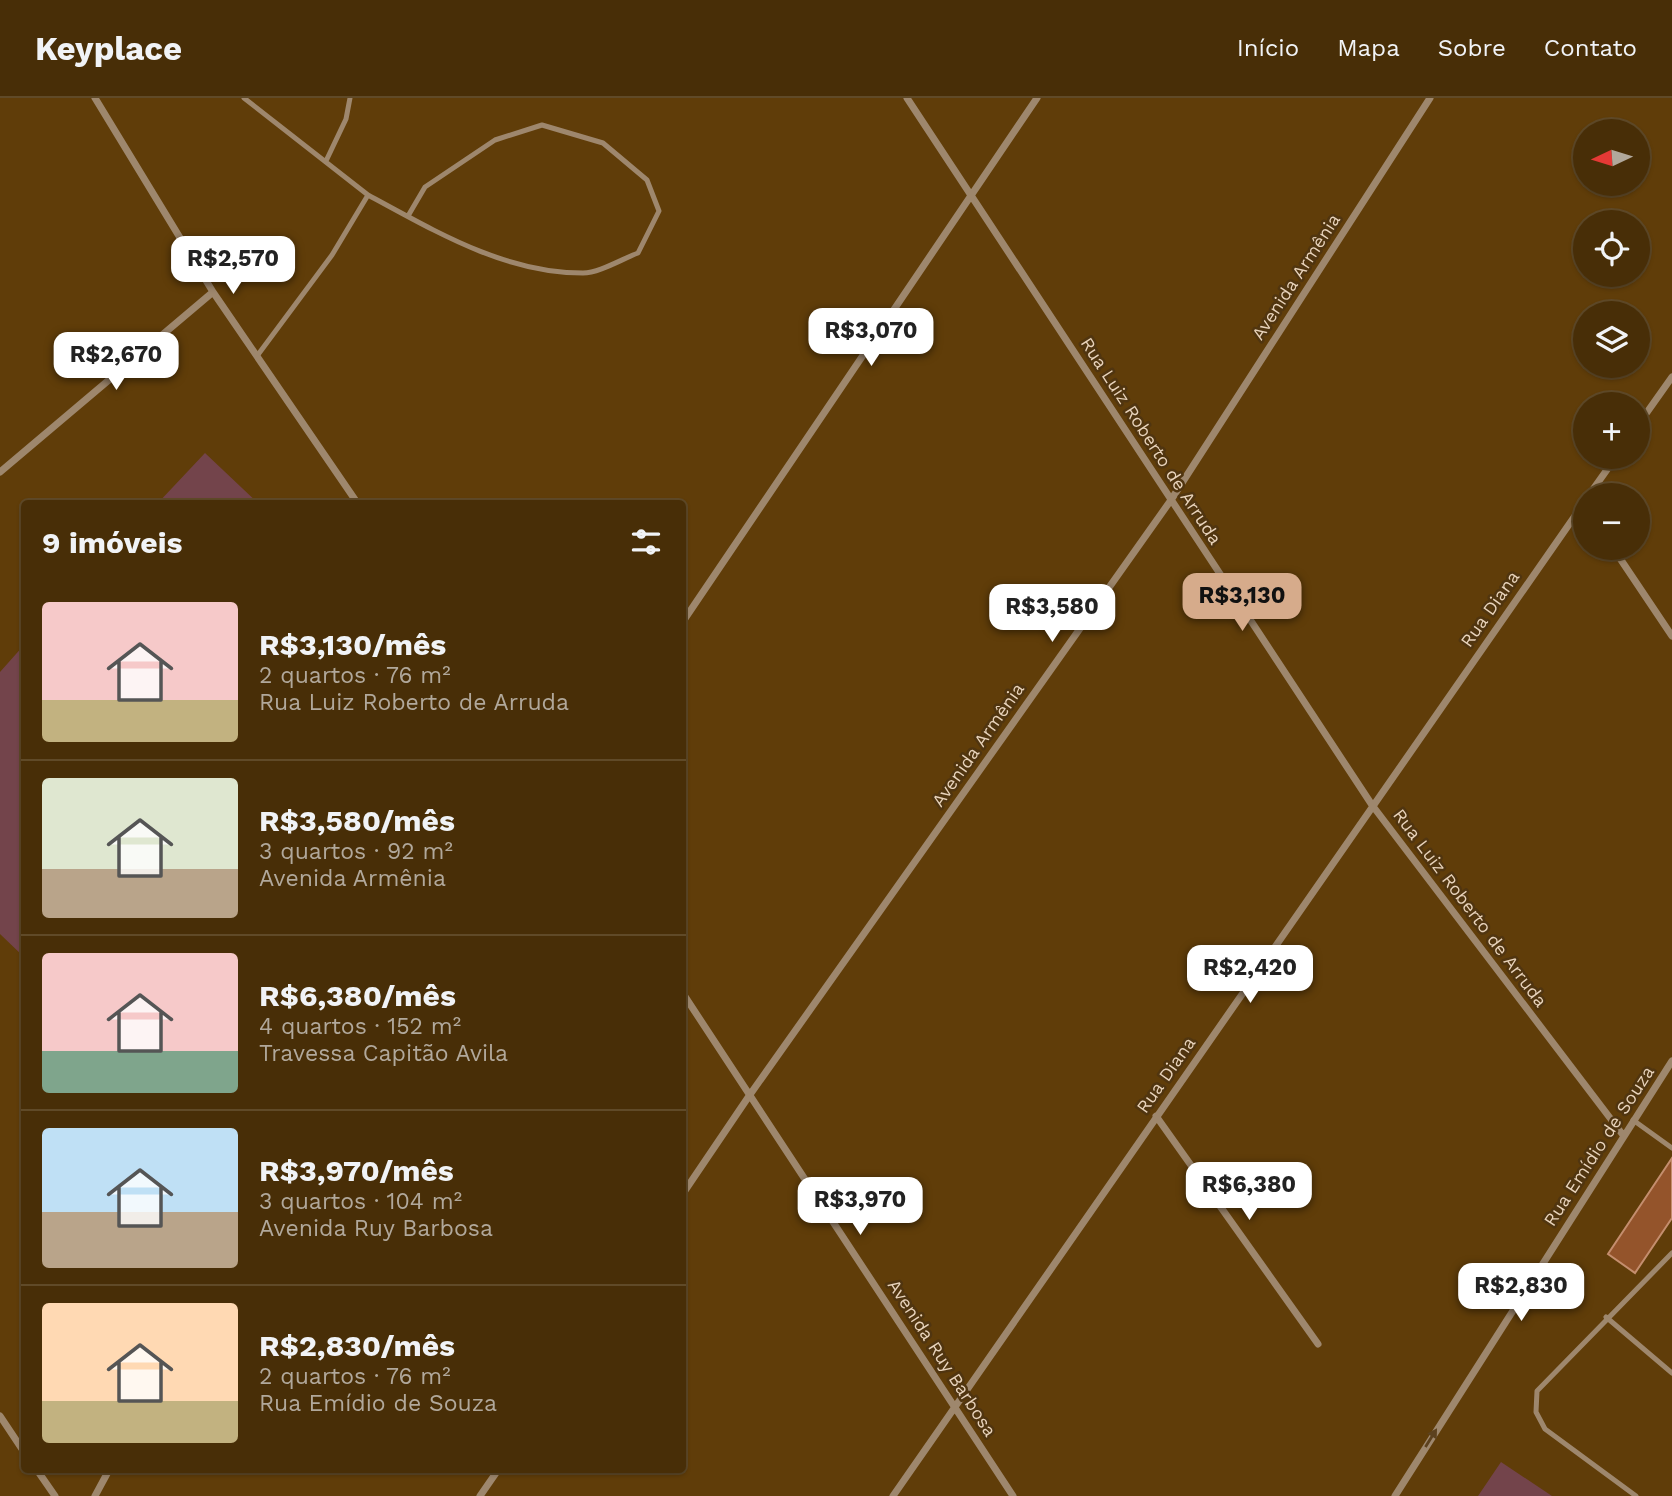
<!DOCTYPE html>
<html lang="pt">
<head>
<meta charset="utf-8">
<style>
  :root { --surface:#482e07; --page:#4f3611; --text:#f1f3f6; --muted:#b1a89b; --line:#604a28; --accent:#d6ab8b }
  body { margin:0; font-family:"Work Sans",sans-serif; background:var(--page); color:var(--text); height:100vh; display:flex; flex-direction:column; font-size:26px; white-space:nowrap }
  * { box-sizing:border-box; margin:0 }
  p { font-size:23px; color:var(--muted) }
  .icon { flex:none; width:38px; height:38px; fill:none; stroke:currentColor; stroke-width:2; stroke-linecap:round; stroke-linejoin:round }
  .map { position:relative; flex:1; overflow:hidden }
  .sheet { position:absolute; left:21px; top:402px; width:665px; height:973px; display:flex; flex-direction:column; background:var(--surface); border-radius:7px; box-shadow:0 2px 5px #0004,0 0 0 2px var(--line) }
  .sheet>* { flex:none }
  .needle { width:46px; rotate:266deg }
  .controls { position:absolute; left:1573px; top:21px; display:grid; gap:14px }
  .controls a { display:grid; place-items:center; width:77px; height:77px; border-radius:50%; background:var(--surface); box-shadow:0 2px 5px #0004,0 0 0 2px var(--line); font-size:35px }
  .price { position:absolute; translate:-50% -60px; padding:0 16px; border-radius:14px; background:#fff; color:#222; font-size:23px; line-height:46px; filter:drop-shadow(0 2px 4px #0008) }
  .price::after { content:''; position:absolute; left:50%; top:42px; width:21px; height:16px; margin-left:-10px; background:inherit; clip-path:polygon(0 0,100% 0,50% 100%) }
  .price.active { background:var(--accent); color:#111 }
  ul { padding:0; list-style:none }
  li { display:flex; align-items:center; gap:21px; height:175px; padding:0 21px }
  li+li { border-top:2px solid var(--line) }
  li span { display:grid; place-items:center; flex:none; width:196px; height:140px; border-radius:7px; color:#555 }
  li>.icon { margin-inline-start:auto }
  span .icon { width:84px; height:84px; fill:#fffc; stroke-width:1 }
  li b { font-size:30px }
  h2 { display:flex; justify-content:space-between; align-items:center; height:84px; padding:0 21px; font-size:30px }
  header { display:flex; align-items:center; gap:42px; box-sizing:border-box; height:98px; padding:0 35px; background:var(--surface); border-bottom:2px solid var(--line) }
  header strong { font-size:33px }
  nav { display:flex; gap:38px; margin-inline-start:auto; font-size:24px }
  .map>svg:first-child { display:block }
  .green { fill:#73444b }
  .building { fill:#94542b; stroke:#c48e6e; stroke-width:2 }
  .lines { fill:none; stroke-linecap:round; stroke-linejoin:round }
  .lane { stroke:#9e876d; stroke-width:5 }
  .street { stroke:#9e876d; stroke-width:7 }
  .oneway { fill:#5c411e }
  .labels { text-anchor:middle; stroke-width:5; stroke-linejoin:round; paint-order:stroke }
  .street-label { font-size:18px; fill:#e8d3bb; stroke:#503510 }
</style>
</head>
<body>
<header>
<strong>Keyplace</strong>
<nav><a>Início</a><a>Mapa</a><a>Sobre</a><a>Contato</a></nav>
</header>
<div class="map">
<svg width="1672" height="1398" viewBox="0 0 1672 1398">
  <rect width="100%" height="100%" fill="#603d09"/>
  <path class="green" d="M 205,355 L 259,406 L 157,406 Z
    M 24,547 L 24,859 L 0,836 L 0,574 Z
    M 1501,1364 L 1552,1398 L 1478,1398 Z"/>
  <path class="building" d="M 1672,1060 L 1672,1120 L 1635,1175 L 1608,1156 Z"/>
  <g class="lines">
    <path class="lane" d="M 244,0 L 368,97 L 332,157 L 257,258
      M 326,63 L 346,21 L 350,0
      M 368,97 C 435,133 504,175 583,175 C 599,175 622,161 638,155 L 659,113 L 647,82 L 603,45 L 542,27 L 495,42 L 425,89 L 408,118
      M 1633,1022 L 1672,1050
      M 1606,1219 L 1672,1275
      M 1636,1398 L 1545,1331 L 1536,1314 L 1537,1293 L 1672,1155"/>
    <path class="street" d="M 95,0 L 213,194 L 358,406
      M 907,0 L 1372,707 L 1623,1037
      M 1638,327 L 1672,279
      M 0,374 L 213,194
      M 1589,397 L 1616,359
      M 1613,450 L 1672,538
      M 682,525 L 1037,0
      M 682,894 L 1013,1398
      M 1156,1018 L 1318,1246
      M 682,1097 L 749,998 L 1171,402 L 1430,0
      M 0,1318 L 24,1354
      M 37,1372 L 55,1398
      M 95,1398 L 109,1372
      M 480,1398 L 498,1372
      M 893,1398 L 1586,402
      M 1395,1398 L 1672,963"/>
  </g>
  <defs><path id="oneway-solid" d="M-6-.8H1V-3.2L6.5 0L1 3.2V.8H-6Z" transform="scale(1.75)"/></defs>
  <use class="oneway" href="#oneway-solid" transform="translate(1431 1340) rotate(-58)"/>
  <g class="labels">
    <g class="street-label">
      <text transform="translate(1296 179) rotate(-57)" y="6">Avenida Armênia</text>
      <text transform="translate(1151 343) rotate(57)" y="6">Rua Luiz Roberto de Arruda</text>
      <text transform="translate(1490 511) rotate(-55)" y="6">Rua Diana</text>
      <text transform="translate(978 647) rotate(-55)" y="6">Avenida Armênia</text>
      <text transform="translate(1470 810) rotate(53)" y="6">Rua Luiz Roberto de Arruda</text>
      <text transform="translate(1166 977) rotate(-55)" y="6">Rua Diana</text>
      <text transform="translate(1599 1048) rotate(-57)" y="6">Rua Emídio de Souza</text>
      <text transform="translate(942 1260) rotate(57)" y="6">Avenida Ruy Barbosa</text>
    </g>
  </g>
</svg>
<div class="controls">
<a><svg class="needle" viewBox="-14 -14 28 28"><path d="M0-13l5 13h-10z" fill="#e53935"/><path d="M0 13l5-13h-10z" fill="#b1a89b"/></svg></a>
<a><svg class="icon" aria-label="locate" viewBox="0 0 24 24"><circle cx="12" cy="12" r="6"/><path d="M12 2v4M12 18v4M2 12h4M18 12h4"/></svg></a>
<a><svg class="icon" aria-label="layers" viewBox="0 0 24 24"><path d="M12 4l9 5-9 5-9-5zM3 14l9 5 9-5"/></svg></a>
<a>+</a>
<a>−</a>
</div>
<b class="price" style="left:233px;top:198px">R$2,570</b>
<b class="price" style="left:871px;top:270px">R$3,070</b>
<b class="price" style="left:116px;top:294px">R$2,670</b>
<b class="price active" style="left:1242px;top:535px">R$3,130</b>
<b class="price" style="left:1052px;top:546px">R$3,580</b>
<b class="price" style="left:1250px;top:907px">R$2,420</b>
<b class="price" style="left:1249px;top:1124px">R$6,380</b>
<b class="price" style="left:860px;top:1139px">R$3,970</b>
<b class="price" style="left:1521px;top:1225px">R$2,830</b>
<section class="sheet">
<h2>9 imóveis<svg class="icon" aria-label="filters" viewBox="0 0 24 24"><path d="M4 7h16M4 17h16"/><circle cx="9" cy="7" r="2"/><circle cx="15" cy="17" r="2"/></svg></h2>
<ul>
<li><span style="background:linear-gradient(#f6c9c9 70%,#c2b280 0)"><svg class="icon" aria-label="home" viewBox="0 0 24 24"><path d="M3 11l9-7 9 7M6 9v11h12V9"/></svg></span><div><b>R$3,130/mês</b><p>2 quartos · 76 m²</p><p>Rua Luiz Roberto de Arruda</p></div></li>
<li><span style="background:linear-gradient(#dfe7d0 65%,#b9a48a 0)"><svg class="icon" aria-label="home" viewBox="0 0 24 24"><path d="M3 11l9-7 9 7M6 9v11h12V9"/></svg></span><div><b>R$3,580/mês</b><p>3 quartos · 92 m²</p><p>Avenida Armênia</p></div></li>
<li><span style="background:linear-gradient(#f6c9c9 70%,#7fa58c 0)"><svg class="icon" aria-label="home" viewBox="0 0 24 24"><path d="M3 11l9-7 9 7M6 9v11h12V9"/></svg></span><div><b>R$6,380/mês</b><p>4 quartos · 152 m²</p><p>Travessa Capitão Avila</p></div></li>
<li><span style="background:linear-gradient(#bfe0f5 60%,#b9a48a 0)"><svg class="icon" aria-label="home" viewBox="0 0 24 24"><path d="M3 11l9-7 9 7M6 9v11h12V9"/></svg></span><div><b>R$3,970/mês</b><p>3 quartos · 104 m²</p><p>Avenida Ruy Barbosa</p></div></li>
<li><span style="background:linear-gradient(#ffd9b3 70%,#c2b280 0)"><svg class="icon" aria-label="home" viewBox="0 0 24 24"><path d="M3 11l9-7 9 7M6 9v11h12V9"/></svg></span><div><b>R$2,830/mês</b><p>2 quartos · 76 m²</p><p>Rua Emídio de Souza</p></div></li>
</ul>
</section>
</div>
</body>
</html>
